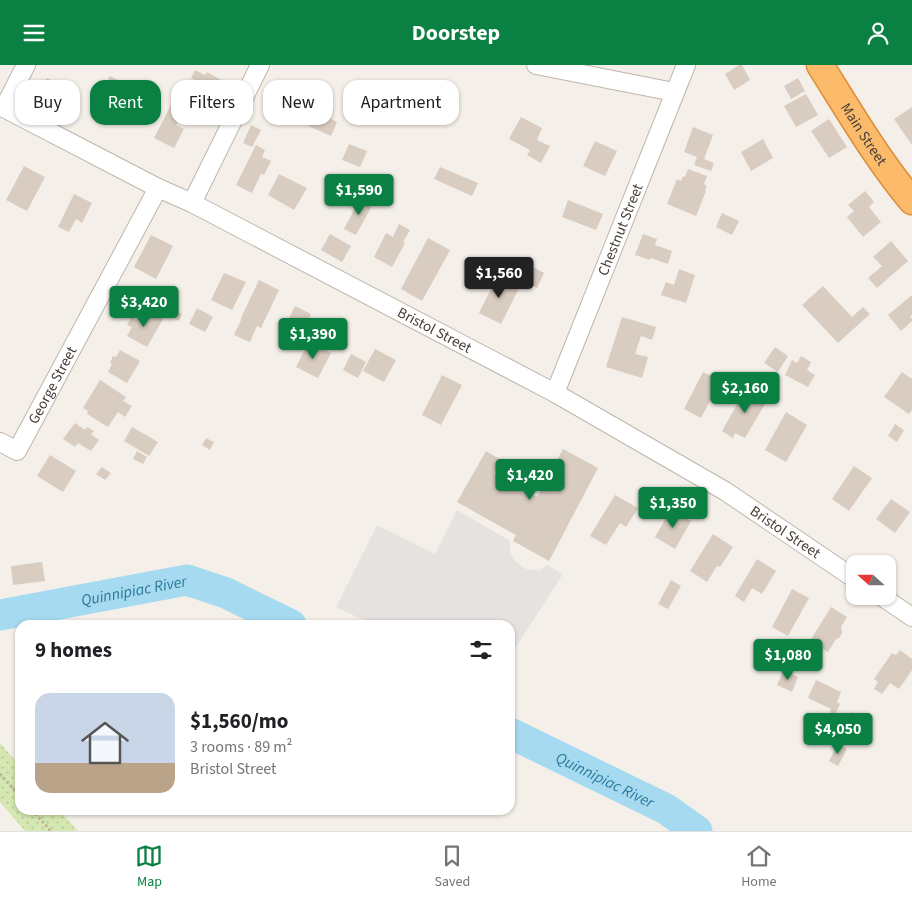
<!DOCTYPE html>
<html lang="en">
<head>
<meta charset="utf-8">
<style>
  :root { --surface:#fff; --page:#f2f2f2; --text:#202124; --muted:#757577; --line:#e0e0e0; --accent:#0b8043 }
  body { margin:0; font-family:"Source Sans 3",sans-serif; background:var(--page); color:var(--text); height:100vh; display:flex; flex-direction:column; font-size:19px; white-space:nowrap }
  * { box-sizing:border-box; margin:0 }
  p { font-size:16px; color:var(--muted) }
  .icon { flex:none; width:28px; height:28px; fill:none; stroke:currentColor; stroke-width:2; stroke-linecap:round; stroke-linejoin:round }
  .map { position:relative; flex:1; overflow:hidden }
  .drawer { position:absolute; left:15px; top:555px; width:500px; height:195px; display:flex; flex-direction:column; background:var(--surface); border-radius:15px; box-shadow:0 1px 4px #0004 }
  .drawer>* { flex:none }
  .banner { position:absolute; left:15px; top:15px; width:500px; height:45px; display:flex; gap:10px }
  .needle { width:32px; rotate:291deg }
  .tools { position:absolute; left:846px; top:490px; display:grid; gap:10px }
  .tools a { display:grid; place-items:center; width:50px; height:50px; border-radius:10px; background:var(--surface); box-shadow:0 1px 4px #0004; font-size:25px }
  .price { position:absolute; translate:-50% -42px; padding:0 11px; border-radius:5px; background:var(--accent); color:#fff; font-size:16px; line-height:32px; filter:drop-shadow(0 1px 2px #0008) }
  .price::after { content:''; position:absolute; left:50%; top:30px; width:15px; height:11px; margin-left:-8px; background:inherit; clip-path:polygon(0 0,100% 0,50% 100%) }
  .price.on { background:#222; color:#fff }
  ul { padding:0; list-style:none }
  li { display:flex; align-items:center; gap:15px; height:125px; padding:0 20px }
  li+li { border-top:1px solid var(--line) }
  li span { display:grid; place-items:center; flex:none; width:140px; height:100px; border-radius:15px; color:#555 }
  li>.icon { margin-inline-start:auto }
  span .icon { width:60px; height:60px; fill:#fffc; stroke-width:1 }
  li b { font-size:21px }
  h2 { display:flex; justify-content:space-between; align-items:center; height:60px; padding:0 20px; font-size:21px }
  .pill { padding:0 18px; border-radius:15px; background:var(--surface); box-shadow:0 1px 4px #0004; font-size:18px; line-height:45px }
  .pill.on { background:var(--accent); color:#fff }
  header { display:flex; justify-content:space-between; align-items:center; height:65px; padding:0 20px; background:var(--accent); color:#fff; font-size:22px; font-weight:700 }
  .menu { display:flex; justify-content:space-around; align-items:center; height:70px; border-top:1px solid var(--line); background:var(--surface); font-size:14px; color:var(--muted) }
  .menu a { display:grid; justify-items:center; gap:2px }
  .menu .on { color:var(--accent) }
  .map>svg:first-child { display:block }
  .park { fill:url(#park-dots) }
  .parking { fill:#e5e2e0 }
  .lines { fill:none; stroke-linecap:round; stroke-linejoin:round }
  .river { stroke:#a5daf0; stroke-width:31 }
  .building { fill:#d9ccc1 }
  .minor-casing { stroke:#bfb6ab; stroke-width:20 }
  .highway-casing { stroke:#dc8e3a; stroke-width:29 }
  .path { stroke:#c1b09c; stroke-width:3; stroke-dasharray:2.5 2.5; stroke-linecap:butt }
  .minor { stroke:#fff; stroke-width:18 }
  .highway { stroke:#fcbb6b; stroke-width:26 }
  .labels { text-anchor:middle; stroke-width:4; stroke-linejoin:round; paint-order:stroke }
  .street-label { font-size:15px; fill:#473f37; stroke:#fff }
  .water-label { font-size:16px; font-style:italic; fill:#2b799b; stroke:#fff }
</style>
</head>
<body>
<header><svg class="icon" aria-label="menu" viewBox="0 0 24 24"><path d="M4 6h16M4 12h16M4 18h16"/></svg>Doorstep<svg class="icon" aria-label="person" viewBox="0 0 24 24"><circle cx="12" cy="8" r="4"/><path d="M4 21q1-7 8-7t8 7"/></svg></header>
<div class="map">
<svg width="912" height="766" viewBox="0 0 912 766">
  <defs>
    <pattern id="park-dots" width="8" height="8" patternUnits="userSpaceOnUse" patternTransform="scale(1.25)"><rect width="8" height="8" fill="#d5e8b1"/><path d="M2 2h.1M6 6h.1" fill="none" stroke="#b8c899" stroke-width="1.8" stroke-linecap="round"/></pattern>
  </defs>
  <rect width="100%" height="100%" fill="#f4efe8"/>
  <path class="park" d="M 0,678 L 20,701 L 20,745 L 59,745 L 78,766 L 25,766 L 0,737 Z"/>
  <path class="parking" d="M 457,445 L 510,476 L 510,488 L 515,496 L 526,504 L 539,506 L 547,500 L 563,509 L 510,591 L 510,560 L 374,560 L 336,542 L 377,460 L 435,489 Z"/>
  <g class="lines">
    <g class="river">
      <path id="s1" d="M 0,550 L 187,515 L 226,528 L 291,560"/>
      <path id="s2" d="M 510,668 L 666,744 L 697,766"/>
    </g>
  </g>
  <path class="building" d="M 739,0 L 742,0 L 750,15 L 734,25 L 725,9 Z
    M 195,5 L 205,10 L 207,7 L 223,16 L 216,29 L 200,20 L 201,18 L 191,13 Z
    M 110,11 L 131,22 L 117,48 L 96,38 Z
    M 47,13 L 65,23 L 54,44 L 36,35 Z
    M 798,13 L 805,26 L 791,34 L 784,21 Z
    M 806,29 L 818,50 L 796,62 L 784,41 Z
    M 173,36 L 186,42 L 176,60 L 184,64 L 174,83 L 154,73 Z
    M 315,37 L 334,46 L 331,54 L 337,57 L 331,71 L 304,59 Z
    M 912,42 L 912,80 L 894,54 Z
    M 521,52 L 542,63 L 537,75 L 550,81 L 541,98 L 527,90 L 530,85 L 509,74 Z
    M 829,54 L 847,82 L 829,93 L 811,66 Z
    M 251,60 L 261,65 L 252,82 L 243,78 Z
    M 693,62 L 713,70 L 704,94 L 714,98 L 711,106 L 694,100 L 697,92 L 684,87 Z
    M 763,74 L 773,93 L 751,106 L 741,87 Z
    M 595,76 L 617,86 L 605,111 L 583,101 Z
    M 349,79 L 367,86 L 360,102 L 342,95 Z
    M 256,80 L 265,85 L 262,92 L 271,96 L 264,110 L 261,109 L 252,128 L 236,120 Z
    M 24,101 L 45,112 L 27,146 L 6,135 Z
    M 440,102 L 478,118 L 472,131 L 434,114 Z
    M 688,104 L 707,111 L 704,119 L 707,121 L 705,125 L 706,126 L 696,151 L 667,139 L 677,114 L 681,116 L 683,111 L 685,112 Z
    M 279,109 L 307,123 L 294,145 L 268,130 Z
    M 865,126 L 874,137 L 869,142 L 881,157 L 863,172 L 847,152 L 854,146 L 848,140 Z
    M 74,129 L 92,138 L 82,158 L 76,154 L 69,167 L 58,162 Z
    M 361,132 L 373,139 L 356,170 L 344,164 Z
    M 568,135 L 603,149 L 596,165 L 562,152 Z
    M 722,148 L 739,156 L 732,170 L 716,162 Z
    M 399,159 L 410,165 L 403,177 L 405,178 L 392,202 L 374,192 L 386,168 L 393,172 Z
    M 330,169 L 351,181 L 342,197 L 321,185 Z
    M 643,169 L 657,174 L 655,180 L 672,186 L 668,199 L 651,193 L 650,195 L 635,190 Z
    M 151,170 L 173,181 L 156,214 L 134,202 Z
    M 428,173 L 450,185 L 422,236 L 401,224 Z
    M 891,176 L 908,196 L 877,223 L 868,213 L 882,201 L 873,192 Z
    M 531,201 L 544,208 L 537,223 L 524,216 Z
    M 679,204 L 695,210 L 686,238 L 661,230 L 666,217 L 674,220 Z
    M 224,208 L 246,217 L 232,245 L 211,235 Z
    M 498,210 L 520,221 L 501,259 L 479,248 Z
    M 259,215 L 279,225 L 261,263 L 257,261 L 250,277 L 234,270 L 241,255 L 241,253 Z
    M 823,221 L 852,252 L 863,242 L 870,249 L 838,278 L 802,240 Z
    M 912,230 L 912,250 L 910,251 L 912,254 L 912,256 L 901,266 L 888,250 Z
    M 295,241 L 311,249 L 301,268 L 297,266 L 291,280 L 279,274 Z
    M 169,243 L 182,249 L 179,256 L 166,250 Z
    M 197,243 L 213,252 L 205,267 L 189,259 Z
    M 142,246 L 147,249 L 148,246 L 163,254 L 147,282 L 127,271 L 132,262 L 127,260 L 132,252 L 136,255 Z
    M 622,252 L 656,262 L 652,275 L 641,271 L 635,289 L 648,292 L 642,313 L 606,302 Z
    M 309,276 L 331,288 L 318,313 L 296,302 Z
    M 775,282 L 788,291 L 778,307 L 764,298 Z
    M 375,284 L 396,295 L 384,317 L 363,306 Z
    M 120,285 L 140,296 L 127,318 L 108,307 L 112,299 L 110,298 L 113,291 L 116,292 Z
    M 351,289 L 366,297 L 358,313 L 343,305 Z
    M 801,291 L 811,297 L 807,305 L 815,310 L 808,322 L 785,310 L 792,295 L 797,298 Z
    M 703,307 L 711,311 L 712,308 L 722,313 L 701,353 L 684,344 Z
    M 902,307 L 912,314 L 912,345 L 909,349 L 884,332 Z
    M 442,310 L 462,320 L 441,360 L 422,350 Z
    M 100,315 L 126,332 L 123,336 L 132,341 L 125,352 L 118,347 L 108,362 L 87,349 L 88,346 L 83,343 Z
    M 745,325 L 755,330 L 756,327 L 768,334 L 745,373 L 735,368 L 733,373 L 722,366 Z
    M 786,347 L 807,360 L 786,397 L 765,385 Z
    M 75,358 L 85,365 L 87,362 L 94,366 L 91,369 L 99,375 L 91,386 L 78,378 L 75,382 L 63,374 Z
    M 895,359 L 904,365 L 897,377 L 888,371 Z
    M 132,362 L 158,377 L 149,391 L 124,376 Z
    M 206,373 L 214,377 L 210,385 L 202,380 Z
    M 563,384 L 598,403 L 549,496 L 513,476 L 516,470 L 457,437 L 486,386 L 501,395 L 494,408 L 537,432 Z
    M 137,386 L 147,392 L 143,399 L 133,394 Z
    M 50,390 L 76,406 L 63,427 L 37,411 Z
    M 854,401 L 872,413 L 849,446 L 832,434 Z
    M 102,402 L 111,408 L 105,415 L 96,409 Z
    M 615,430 L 638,443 L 626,462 L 620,458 L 606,480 L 590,471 Z
    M 891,434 L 910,447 L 895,468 L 876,454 Z
    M 671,444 L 691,456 L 675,484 L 655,472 Z
    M 713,469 L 733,482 L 720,502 L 717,501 L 707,517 L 690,506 Z
    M 757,494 L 776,506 L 762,529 L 752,523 L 744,537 L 735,531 Z
    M 42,497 L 45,516 L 13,520 L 11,501 Z
    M 671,515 L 681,521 L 668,544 L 658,539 Z
    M 792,524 L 809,533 L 788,571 L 772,562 Z
    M 831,542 L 847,552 L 841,562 L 842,568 L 839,573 L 836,574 L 828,587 L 810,576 Z
    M 900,585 L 912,594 L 912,605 L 899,624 L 890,618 L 882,629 L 874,624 L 878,617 L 874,614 L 892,588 L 896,590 Z
    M 784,605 L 798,612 L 792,627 L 777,620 Z
    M 816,615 L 841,627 L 837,637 L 840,639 L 835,650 L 830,647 L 831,644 L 808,633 Z
    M 851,647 L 867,655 L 856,677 L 843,670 L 848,660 L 845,659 Z
    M 838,679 L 847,684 L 838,701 L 829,696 Z"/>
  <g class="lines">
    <defs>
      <g id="minor">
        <path d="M 536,0 L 674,27"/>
        <path id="s3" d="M 0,41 L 158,123 L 192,138 L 555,328 L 725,426 L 855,514"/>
        <path d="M 4,43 L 26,0"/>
        <path d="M 192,138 L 260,0"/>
        <path id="s4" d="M 555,328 L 686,0"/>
        <path id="s5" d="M 0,377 L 17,386 L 158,123"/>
        <path d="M 881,531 L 912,552"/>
      </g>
      <g id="highway">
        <path id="s6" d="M 820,0 C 849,46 877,94 912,136"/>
      </g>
    </defs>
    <use href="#minor" class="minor-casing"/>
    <use href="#highway" class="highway-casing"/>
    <path class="path" d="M 0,709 L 20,731
      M 32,745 L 51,766"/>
    <use href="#minor" class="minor"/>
    <use href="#highway" class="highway"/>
  </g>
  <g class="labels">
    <g class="street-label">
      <text dy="5" stroke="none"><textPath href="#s6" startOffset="82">Main Street</textPath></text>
      <text dy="5" stroke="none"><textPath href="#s4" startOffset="176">Chestnut Street</textPath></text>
      <text dy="5" stroke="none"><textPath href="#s3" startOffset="489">Bristol Street</textPath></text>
      <text dy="5" stroke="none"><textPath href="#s5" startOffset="94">George Street</textPath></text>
      <text dy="5" stroke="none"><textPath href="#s3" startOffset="894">Bristol Street</textPath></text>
    </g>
    <g class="water-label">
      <text dy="6" stroke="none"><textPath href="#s1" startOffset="136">Quinnipiac River</textPath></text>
      <text dy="6" stroke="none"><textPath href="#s2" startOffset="106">Quinnipiac River</textPath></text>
    </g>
  </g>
</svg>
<div class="tools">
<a><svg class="needle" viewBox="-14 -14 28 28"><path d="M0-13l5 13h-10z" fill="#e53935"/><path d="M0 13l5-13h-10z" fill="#757577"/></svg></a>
</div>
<b class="price" style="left:359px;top:151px">$1,590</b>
<b class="price on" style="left:499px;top:234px">$1,560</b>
<b class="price" style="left:144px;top:263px">$3,420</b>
<b class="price" style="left:313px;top:295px">$1,390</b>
<b class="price" style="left:745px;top:349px">$2,160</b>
<b class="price" style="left:530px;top:436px">$1,420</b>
<b class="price" style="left:673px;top:464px">$1,350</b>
<b class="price" style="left:788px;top:616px">$1,080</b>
<b class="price" style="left:838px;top:690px">$4,050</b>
<div class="banner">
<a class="pill">Buy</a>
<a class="pill on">Rent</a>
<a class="pill">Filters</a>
<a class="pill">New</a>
<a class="pill">Apartment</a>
</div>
<section class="drawer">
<h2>9 homes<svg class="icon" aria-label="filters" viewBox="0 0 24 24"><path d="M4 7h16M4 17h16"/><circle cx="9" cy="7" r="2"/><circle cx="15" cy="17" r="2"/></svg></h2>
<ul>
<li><span style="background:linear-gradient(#c9d6e8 70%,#b9a48a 0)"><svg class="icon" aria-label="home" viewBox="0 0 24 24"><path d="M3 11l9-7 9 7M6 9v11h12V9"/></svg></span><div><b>$1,560/mo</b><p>3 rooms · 89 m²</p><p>Bristol Street</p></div></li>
</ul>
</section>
</div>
<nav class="menu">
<a class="on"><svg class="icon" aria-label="map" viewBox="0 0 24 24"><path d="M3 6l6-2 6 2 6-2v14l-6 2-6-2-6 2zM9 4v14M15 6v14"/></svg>Map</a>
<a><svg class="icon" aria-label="saved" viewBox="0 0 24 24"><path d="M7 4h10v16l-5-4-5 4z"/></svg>Saved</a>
<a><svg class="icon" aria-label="home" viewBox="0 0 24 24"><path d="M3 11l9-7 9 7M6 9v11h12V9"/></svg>Home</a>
</nav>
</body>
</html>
